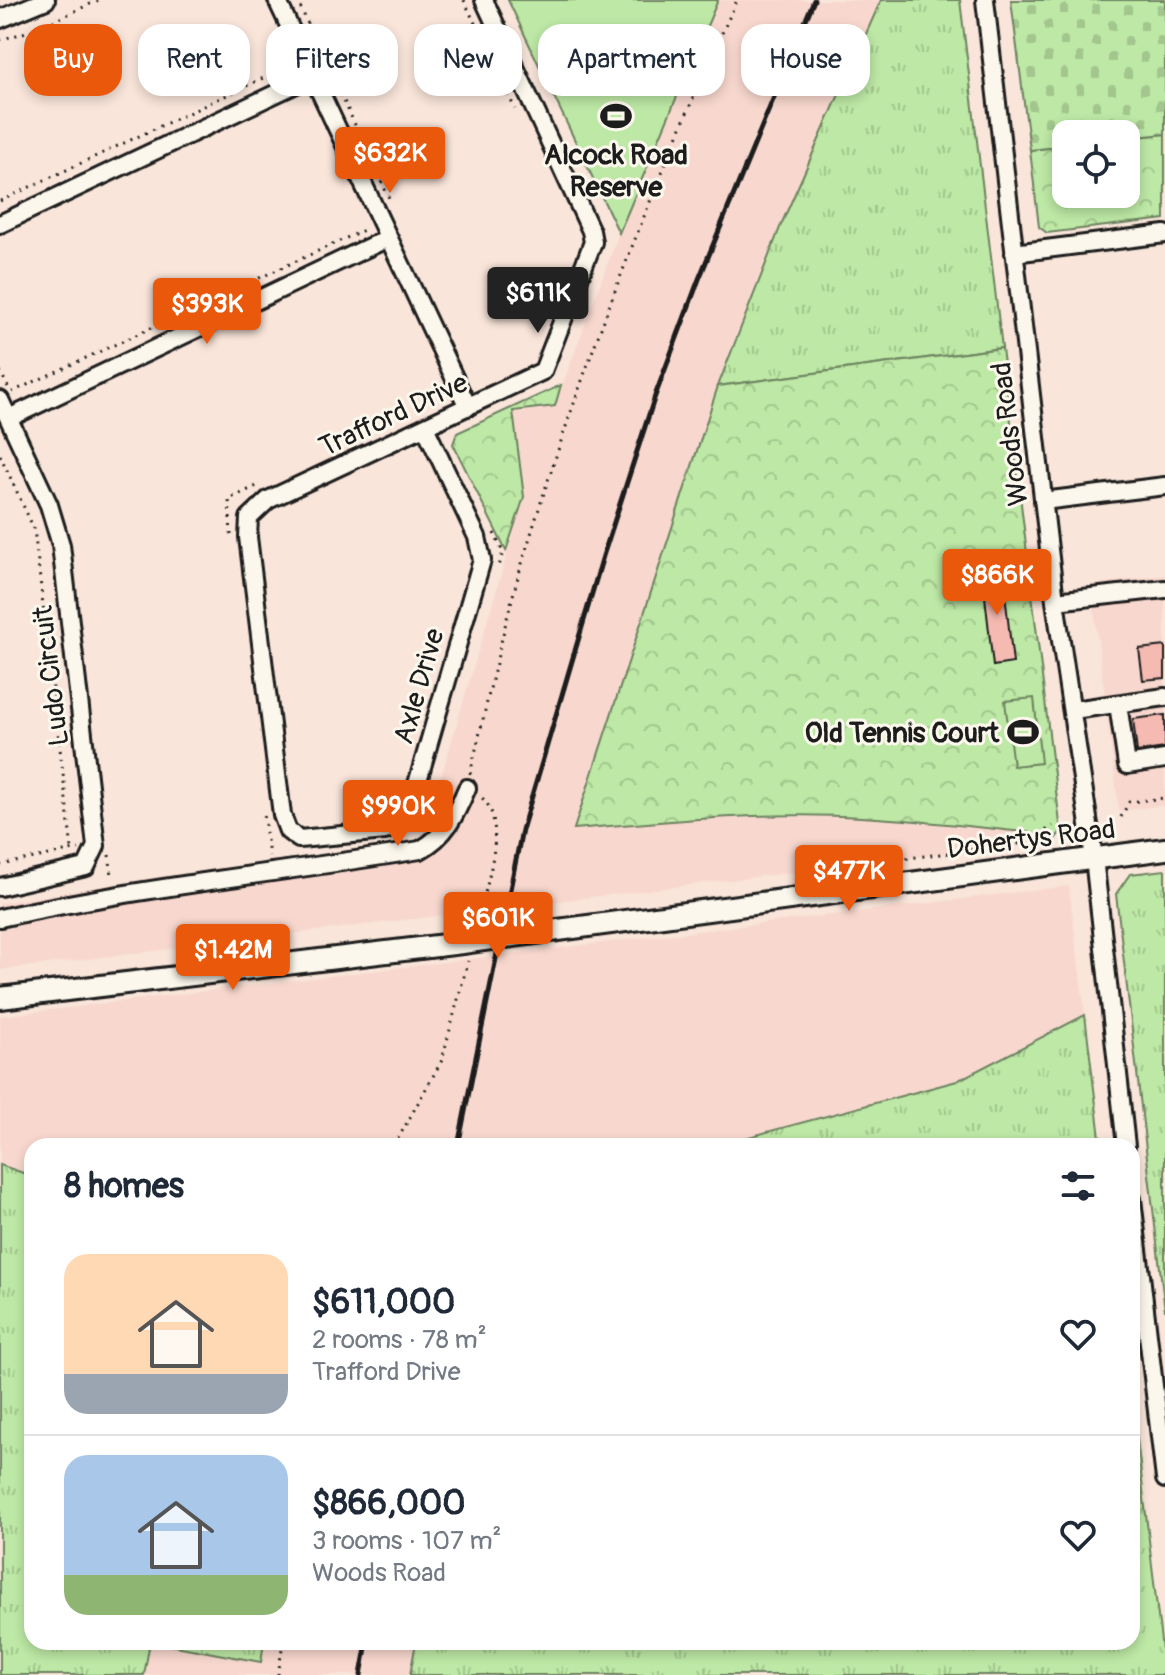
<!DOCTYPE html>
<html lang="en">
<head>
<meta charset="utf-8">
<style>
  :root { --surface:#fff; --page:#f2f2f3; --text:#1f2937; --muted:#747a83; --line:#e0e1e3; --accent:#ea580c }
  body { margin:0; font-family:Pangolin,sans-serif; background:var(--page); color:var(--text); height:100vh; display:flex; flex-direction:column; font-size:30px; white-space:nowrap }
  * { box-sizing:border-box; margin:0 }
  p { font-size:26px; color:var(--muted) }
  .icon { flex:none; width:44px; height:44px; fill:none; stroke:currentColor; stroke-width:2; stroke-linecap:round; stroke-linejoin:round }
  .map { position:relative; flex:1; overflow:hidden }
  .details { position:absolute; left:24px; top:1138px; width:1116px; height:512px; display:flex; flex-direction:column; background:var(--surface); border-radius:24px; box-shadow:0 4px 12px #0003 }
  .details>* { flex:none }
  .banner { position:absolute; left:24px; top:24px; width:1118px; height:72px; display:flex; gap:16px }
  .fabs { position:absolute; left:1052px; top:120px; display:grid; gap:16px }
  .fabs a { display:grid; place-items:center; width:88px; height:88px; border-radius:16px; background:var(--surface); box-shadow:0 4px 12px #0003; font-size:40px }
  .price { position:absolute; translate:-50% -68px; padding:0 18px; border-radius:8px; background:var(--accent); color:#fff; font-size:26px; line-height:52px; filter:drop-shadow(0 2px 4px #0008) }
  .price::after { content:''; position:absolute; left:50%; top:48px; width:24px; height:18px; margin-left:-12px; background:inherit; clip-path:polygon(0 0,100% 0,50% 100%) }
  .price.selected { background:#222; color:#fff }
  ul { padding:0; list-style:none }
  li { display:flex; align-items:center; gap:24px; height:200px; padding:0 40px }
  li+li { border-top:2px solid var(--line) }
  li span { display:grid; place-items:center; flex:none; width:224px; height:160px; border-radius:24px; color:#555 }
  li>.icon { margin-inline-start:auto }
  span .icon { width:96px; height:96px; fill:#fffc; stroke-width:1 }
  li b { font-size:34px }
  h2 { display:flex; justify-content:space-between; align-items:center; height:96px; padding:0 40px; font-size:34px }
  .pill { padding:0 28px; border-radius:24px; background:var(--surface); box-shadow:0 4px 12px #0003; font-size:28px; line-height:72px }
  .pill.selected { background:var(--accent); color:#fff }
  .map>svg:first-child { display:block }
  .built { fill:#f8d8ce }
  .grass { fill:url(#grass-tufts); stroke:#6c8260; stroke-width:2 }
  .forest { fill:url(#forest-crowns); stroke:#6c8260; stroke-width:2 }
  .cemetery { fill:url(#cemetery-stones); stroke:#6c8260; stroke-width:2 }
  .pitch { fill:#bde8a5; stroke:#6c8260; stroke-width:2 }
  .building { fill:#f5bab1; stroke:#1c1c1c; stroke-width:2 }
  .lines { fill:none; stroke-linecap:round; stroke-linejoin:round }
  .minor-casing { stroke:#1c1c1c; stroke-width:22 }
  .major-casing { stroke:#1c1c1c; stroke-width:26 }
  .path { stroke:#1c1c1c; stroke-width:3; stroke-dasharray:2 6; stroke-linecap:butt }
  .minor { stroke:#fbf7ec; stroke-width:16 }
  .major { stroke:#fbf7ec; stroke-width:20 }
  .rail { stroke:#1c1c1c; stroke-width:5 }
  .major-bridge-casing { stroke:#1c1c1c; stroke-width:26; stroke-linecap:butt }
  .major-bridge { stroke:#fbf7ec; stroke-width:20 }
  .labels { text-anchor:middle; stroke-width:6; stroke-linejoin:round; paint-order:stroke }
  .poi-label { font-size:28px; font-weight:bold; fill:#1c1c1c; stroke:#fbf7ec }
  .street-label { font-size:28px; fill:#1c1c1c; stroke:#fbf7ec }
</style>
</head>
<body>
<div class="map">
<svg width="1165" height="1675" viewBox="0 0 1165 1675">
  <defs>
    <pattern id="grass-tufts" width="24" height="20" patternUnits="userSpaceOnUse" patternTransform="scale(2)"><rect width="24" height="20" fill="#bde8a5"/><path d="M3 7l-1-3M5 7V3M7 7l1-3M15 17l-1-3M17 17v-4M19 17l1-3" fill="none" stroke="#a2c68d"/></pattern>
    <pattern id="forest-crowns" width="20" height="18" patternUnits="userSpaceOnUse" patternTransform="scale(2)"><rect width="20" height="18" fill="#bde8a5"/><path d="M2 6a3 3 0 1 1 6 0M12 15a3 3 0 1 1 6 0" fill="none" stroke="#a2c68d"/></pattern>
    <pattern id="cemetery-stones" width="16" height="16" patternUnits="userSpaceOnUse" patternTransform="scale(2)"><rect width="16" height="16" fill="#bde8a5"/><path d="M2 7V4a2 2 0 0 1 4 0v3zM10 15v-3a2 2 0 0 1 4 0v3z" fill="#a2c68d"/></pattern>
  </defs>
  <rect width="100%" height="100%" fill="#f9e5da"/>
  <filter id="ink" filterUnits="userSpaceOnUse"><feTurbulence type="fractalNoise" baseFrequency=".0125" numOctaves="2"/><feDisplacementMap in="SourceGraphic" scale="16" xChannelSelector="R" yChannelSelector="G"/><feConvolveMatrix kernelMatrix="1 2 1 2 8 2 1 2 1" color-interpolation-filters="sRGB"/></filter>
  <g filter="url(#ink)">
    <path class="built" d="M 718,0 L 881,0 L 781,225 L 712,403 L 574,829 L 721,817 L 861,817 L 1032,833 L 1046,841 L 0,970 L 0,903 L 158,877 L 422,841 L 524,497 L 513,411 L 555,405 L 619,233 Z
      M 1165,575 L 1165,805 L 1119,811 L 1091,585 Z
      M 1069,886 L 1085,1015 L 957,1081 L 780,1131 L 715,1146 L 32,1146 L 32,1176 L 0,1165 L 0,1016 Z
      M 150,1642 L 260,1662 L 264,1642 L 416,1642 L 410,1675 L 144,1675 Z"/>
    <path class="grass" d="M 881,0 L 960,0 L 1002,348 L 718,386 L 781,225 Z
      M 1165,870 L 1165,1311 L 1116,894 L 1130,874 Z
      M 1085,1015 L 1101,1146 L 715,1146 L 957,1081 Z
      M 0,1165 L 32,1176 L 32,1642 L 150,1642 L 144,1675 L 0,1675 Z
      M 1132,1397 L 1165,1675 L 410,1675 L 416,1642 L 1132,1642 Z
      M 154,1642 L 264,1642 L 261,1662 Z"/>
    <path class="forest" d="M 1165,134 L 1165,219 L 1047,233 L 1039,227 L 1030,150 L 1066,146 L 1066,194 L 1126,194 L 1126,138 Z
      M 1002,348 L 1061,832 L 1054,840 L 1046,841 L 1032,833 C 975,827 918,820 861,817 C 766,811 669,821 574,829 L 718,386 Z
      M 561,385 L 555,406 L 513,411 L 524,497 L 506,551 L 453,444 L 457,433 Z"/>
    <path class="cemetery" d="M 1011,0 L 1165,0 L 1165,134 L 1126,138 L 1126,134 L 1066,134 L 1066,146 L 1030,150 Z"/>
    <path class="pitch" d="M 508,0 L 718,0 L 619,233 Z
      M 1034,698 L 1041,763 L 1013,766 L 1005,701 Z"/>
    <path class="building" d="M 1002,568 L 1013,663 L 993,666 L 982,570 Z
      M 1165,646 L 1165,678 L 1143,680 L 1139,649 Z
      M 1165,715 L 1165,748 L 1137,752 L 1133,719 Z"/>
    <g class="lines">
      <defs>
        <path id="minor" d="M 277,0 L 468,407
          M 985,0 L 1055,601 L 1094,858 L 1126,1146
          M 0,19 L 46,0
          M 0,224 L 313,76
          M 1014,253 L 1165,234
          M 0,400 L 49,505 L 61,545 L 96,846 L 86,867 L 0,887
          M 9,418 L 388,238
          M 425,427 L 477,537 L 482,560 L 408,815 L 385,831 L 299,839 L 288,831 L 282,815 L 248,537 L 249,518 L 268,500 L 543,371 L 593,242 L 591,231 L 484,0
          M 1043,501 L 1165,486
          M 1055,601 L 1165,589
          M 1118,704 L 1127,765 L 1165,759
          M 1073,710 L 1165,697
          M 0,918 C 139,887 280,873 420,850 C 446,836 456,814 467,788
          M 1132,1199 L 1165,1479"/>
        <path id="major" d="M 528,934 L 1165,849
          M 0,998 L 462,943"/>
      </defs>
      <use href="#minor" class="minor-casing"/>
      <use href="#major" class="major-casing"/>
      <path class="path" d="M 297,0 L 390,200
        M 464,0 L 515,109
        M 0,40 L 36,29 L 99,0
        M 0,201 L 289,66
        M 0,371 L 8,387
        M 12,392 L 368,228
        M 0,455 L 34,529 L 72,850
        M 494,533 L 503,552 L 498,570
        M 231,535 L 229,499 L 259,485
        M 470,774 C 487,705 501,635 521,567 C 579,373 653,184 737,0
        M 264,816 L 269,856
        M 1121,817 L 1129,802 L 1165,798
        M 109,855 L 112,875
        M 0,865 L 79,849
        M 876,868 L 908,858 L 1026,843 L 1053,826
        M 477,923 C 485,890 510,821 481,797
        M 394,1146 L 442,1060 L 468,961
        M 278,1675 L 283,1642"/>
      <use href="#minor" class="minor"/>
      <use href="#major" class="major"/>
      <path class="rail" d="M 458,1146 L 522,830 L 603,556 L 655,396 L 699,279 L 814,0
        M 361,1675 L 367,1642"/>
      <defs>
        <path id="major-bridge" d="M 462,943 L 528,934"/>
      </defs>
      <use href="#major-bridge" class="major-bridge-casing"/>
      <use href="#major-bridge" class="major-bridge"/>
    </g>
  </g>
  <defs>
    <symbol id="stadium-bare" viewBox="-9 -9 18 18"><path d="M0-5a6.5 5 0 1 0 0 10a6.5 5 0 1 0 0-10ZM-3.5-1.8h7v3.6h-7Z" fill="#1c1c1c" stroke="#fbf7ec" stroke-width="2.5" paint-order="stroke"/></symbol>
  </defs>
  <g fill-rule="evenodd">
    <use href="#stadium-bare" x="594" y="94" width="44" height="44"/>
    <use href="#stadium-bare" x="1001" y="710" width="44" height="44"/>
  </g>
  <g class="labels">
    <g class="poi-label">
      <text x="616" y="164">Alcock Road<tspan x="616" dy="32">Reserve</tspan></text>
      <text x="999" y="742" text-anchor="end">Old Tennis Court</text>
    </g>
    <g class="street-label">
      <text transform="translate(393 414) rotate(-25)" y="10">Trafford Drive</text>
      <text transform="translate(1009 434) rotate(-97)" y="10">Woods Road</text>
      <text transform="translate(50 676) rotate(-97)" y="10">Ludo Circuit</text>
      <text transform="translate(418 686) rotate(-74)" y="10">Axle Drive</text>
      <text transform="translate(1031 838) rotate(-7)" y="10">Dohertys Road</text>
    </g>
  </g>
</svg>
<div class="fabs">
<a><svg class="icon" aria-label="locate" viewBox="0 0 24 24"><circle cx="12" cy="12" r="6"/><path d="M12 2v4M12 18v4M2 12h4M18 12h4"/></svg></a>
</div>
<b class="price" style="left:390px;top:195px">$632K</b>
<b class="price selected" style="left:538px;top:335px">$611K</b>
<b class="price" style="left:207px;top:346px">$393K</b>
<b class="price" style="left:997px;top:617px">$866K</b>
<b class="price" style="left:398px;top:848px">$990K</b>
<b class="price" style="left:849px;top:913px">$477K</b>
<b class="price" style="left:498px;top:960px">$601K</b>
<b class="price" style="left:233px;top:992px">$1.42M</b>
<div class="banner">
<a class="pill selected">Buy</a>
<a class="pill">Rent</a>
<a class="pill">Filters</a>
<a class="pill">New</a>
<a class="pill">Apartment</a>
<a class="pill">House</a>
</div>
<section class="details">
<h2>8 homes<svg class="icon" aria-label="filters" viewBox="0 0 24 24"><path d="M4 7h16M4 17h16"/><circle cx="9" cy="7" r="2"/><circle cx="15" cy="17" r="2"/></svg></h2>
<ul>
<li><span style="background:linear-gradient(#ffd9b3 75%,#9aa5b1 0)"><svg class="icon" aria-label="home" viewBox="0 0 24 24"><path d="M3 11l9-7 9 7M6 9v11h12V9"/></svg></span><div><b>$611,000</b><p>2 rooms · 78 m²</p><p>Trafford Drive</p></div><svg class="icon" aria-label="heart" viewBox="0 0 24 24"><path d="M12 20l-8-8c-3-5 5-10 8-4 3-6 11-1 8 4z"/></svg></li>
<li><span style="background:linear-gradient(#a9c7e8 75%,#8fb573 0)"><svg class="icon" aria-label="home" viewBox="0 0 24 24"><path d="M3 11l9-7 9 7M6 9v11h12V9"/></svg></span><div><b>$866,000</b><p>3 rooms · 107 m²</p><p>Woods Road</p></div><svg class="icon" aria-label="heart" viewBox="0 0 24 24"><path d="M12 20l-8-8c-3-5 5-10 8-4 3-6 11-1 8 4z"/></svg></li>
</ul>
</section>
</div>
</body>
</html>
